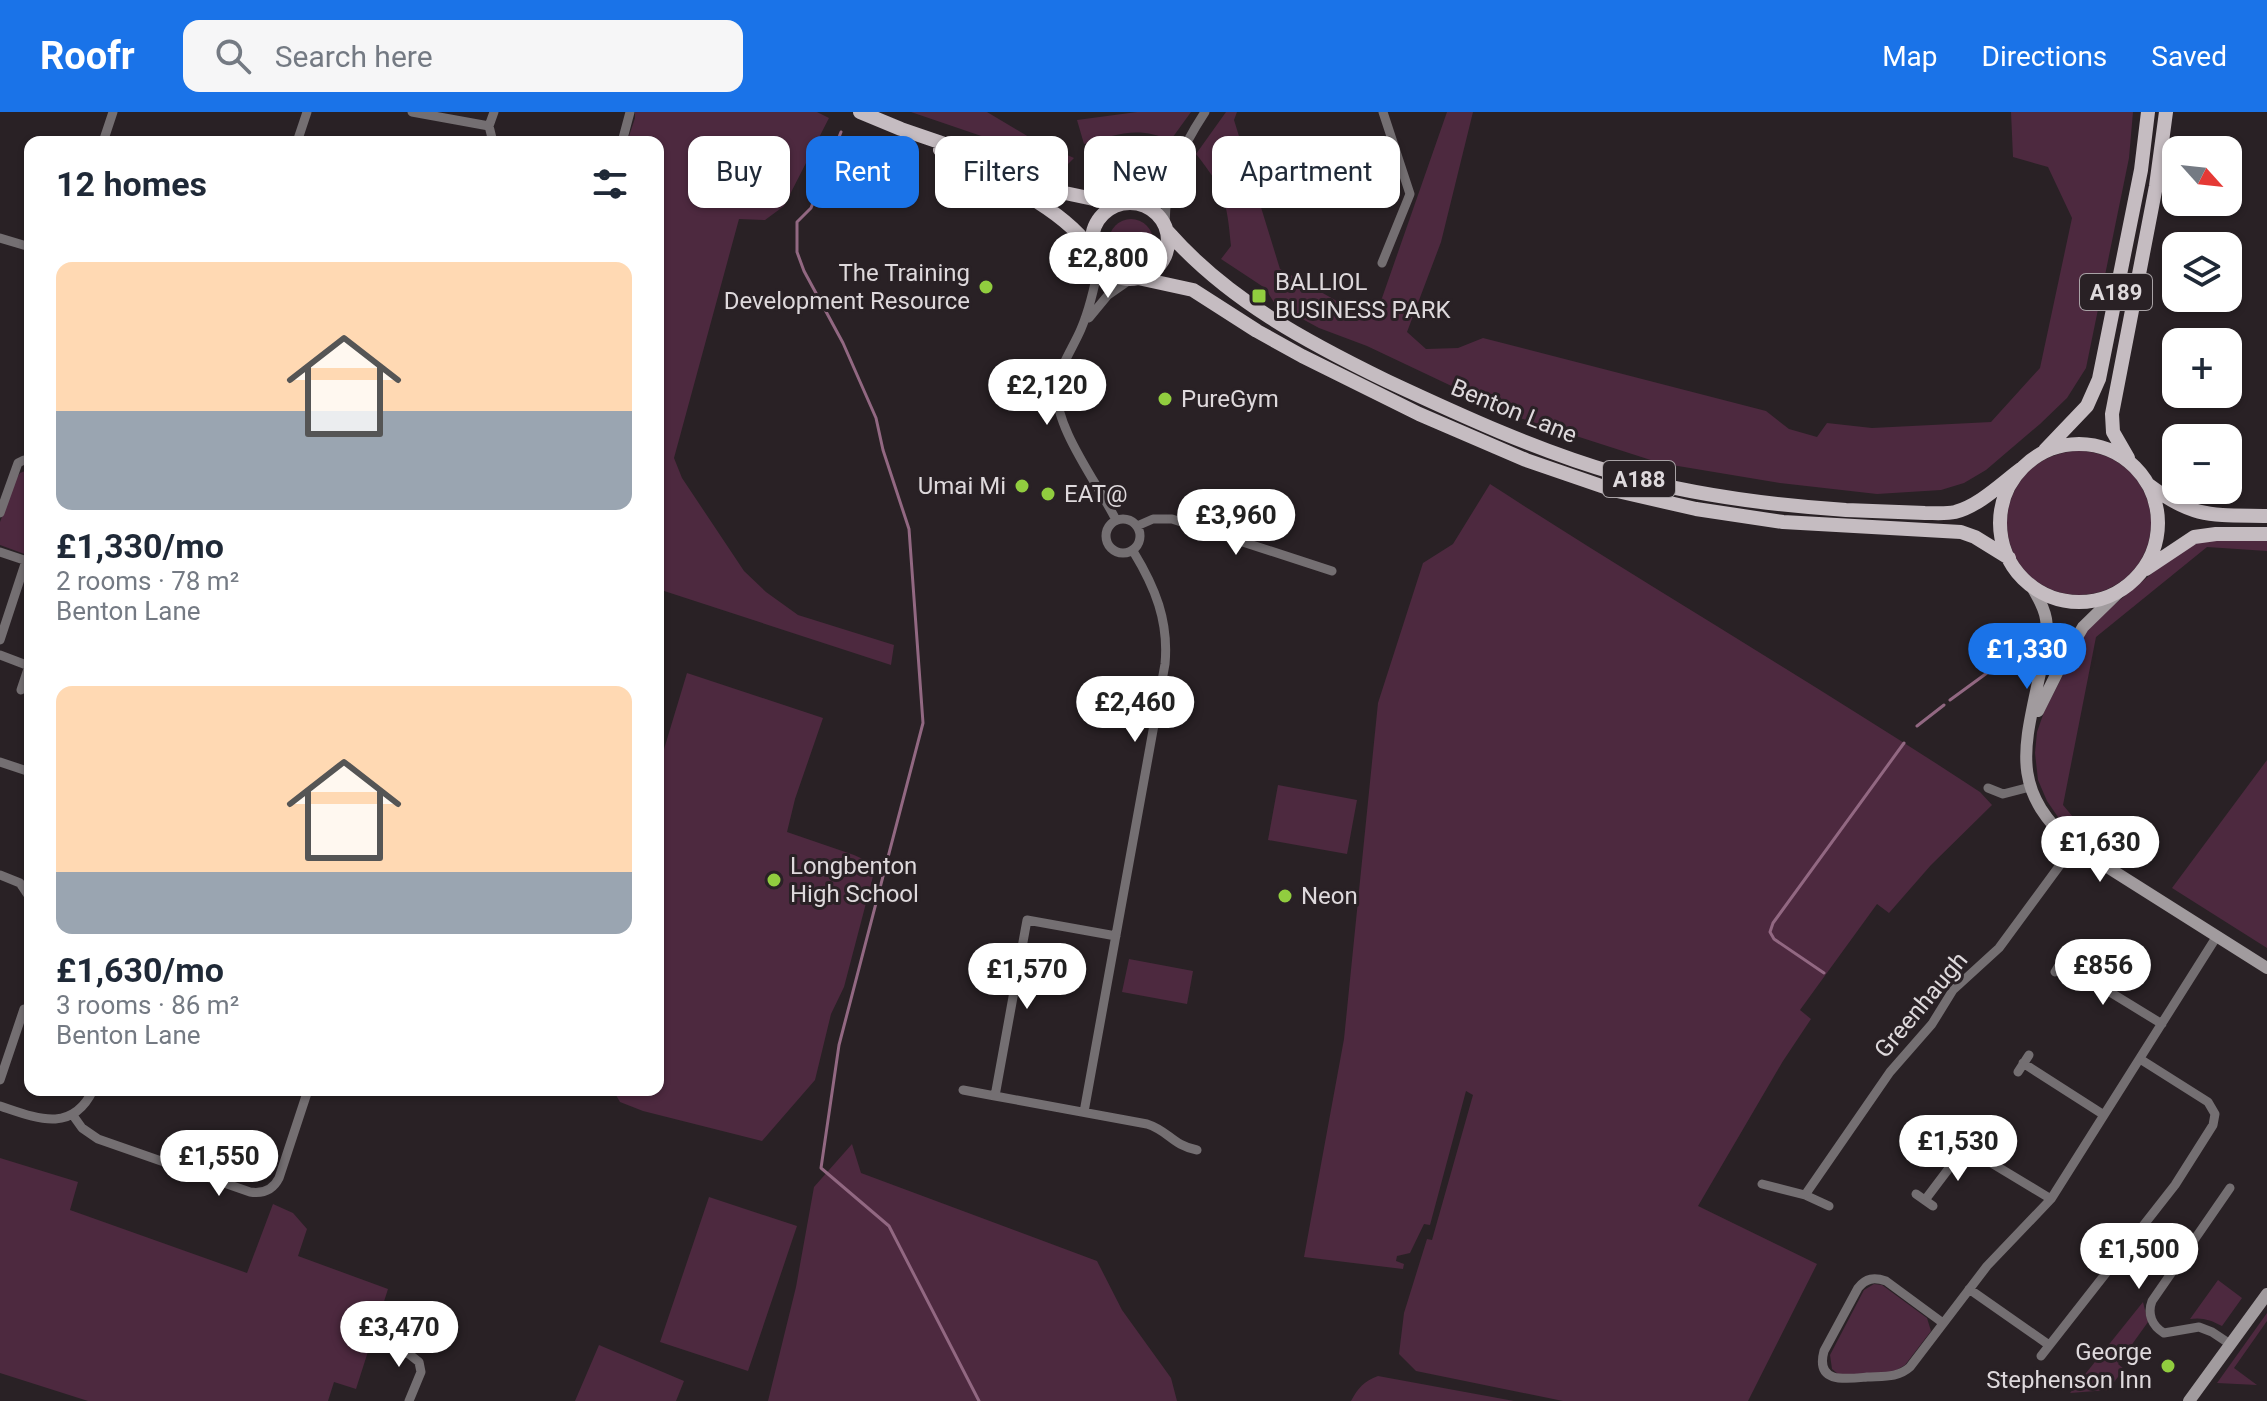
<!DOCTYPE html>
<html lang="en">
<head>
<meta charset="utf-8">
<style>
  :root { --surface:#fff; --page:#f6f6f7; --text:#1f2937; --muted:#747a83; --accent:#1a73e8 }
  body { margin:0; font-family:Roboto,sans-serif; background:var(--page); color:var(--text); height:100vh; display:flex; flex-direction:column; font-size:30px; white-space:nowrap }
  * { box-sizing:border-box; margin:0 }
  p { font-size:26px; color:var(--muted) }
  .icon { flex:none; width:44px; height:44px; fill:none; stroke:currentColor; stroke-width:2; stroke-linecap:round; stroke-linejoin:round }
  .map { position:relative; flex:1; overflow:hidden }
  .side { position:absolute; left:24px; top:24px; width:640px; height:960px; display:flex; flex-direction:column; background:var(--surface); border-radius:16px; box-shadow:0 2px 6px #0004 }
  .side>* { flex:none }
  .hud { position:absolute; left:688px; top:24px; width:760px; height:72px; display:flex; gap:16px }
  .needle { width:52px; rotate:117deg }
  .fabs { position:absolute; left:2162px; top:24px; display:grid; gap:16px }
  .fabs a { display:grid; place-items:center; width:80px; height:80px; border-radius:16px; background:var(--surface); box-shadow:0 2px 6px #0004; font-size:40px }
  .price { position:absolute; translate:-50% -68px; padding:0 18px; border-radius:28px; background:#fff; color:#222; font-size:26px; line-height:52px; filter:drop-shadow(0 2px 4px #0008) }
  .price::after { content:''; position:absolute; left:50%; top:48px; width:24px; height:18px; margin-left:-12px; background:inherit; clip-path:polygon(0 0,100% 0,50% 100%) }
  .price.active { background:var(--accent); color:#fff }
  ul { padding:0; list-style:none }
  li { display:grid; align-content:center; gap:16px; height:424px; padding:0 32px }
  li span { display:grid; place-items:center; height:248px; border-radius:16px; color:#555 }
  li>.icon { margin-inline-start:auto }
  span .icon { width:144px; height:144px; fill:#fffc; stroke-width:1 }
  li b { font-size:34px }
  h2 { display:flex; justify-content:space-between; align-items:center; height:96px; padding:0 32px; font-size:34px }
  .chip { padding:0 28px; border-radius:16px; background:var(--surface); box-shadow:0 2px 6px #0004; font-size:28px; line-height:72px }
  .chip.active { background:var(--accent); color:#fff }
  header { display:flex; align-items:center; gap:48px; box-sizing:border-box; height:112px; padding:0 40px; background:var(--accent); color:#fff }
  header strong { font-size:38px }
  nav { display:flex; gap:44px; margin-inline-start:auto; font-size:28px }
  .search { width:560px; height:72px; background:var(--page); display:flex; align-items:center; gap:20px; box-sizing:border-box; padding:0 28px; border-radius:16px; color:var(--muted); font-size:30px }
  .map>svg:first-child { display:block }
  .green { fill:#4d293f }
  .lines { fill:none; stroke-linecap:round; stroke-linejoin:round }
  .stream { stroke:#926882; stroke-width:3 }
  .street { stroke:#746f72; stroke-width:9 }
  .secondary { stroke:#a19b9e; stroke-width:12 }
  .primary { stroke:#c5bcc1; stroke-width:14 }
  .poi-dot { fill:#91cd3f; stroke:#292125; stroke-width:3 }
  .labels { text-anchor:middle; stroke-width:6; stroke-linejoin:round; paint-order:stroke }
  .shield { fill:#292125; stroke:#a8a2a5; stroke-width:2 }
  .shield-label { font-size:22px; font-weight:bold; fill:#ded9dc }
  .poi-label { font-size:24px; fill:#ded9dc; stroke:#292125; text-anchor:start }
  .street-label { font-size:24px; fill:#ded9dc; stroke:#292125 }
</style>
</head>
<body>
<header>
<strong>Roofr</strong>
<div class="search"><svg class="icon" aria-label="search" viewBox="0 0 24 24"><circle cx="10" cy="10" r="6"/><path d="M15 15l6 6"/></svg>Search here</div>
<nav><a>Map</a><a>Directions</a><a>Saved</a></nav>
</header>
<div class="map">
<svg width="2267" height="1289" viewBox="0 0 2267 1289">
  <rect width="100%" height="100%" fill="#292125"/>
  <path class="green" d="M 635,0 L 817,0 L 829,6 L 784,94 L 765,108 L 739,107 L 674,346 L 682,366 L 744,459 L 766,480 L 798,503 L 894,533 L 891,553 L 658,477 L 658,30 L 627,30 L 635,6 Z
    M 911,0 L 987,0 L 1034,28 L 1074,46 L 1063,57 L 996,29 Z
    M 1137,0 L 1191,0 L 1170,29 C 1140,13 1114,23 1084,32 L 1077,8 Z
    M 1226,0 L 1237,0 L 1234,8 L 1280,157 L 1367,206 L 1382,186 L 1447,0 L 1473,0 L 1441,130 L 1407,220 L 1426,237 L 1458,236 L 1483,226 L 1766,299 L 1789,317 L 1817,325 L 1827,311 L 1872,316 L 1991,310 L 2040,256 L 2072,106 L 2048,55 L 2013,45 L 2011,0 L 2133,0 L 2129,46 L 2086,256 L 2067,286 L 2040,312 L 1986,358 L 1964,371 L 1941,378 L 1877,382 L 1780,371 L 1660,351 L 1517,305 L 1367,234 L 1319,216 L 1275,192 L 1265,176 L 1221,147 L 1231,134 C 1227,89 1224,77 1196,42 Z
    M1109 129a22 22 0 1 1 44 0a22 22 0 1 1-44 0Z
    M2007 411a72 72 0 1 1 144 0a72 72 0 1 1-144 0Z
    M 30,357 L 30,444 L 0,433 L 0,410 L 16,367 L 20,361 Z
    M 1490,372 C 1652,477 1819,574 1980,680 L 1992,693 L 1931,753 L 1889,801 L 1877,792 L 1800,898 L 1811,907 L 1783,949 L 1698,1094 L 1817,1152 L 1748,1289 L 1563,1289 L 1416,1259 L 1399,1242 L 1404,1201 L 1427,1127 L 1432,1128 L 1473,983 L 1466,979 L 1430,1113 L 1424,1112 L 1410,1141 L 1397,1144 L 1396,1149 L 1404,1152 L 1403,1157 L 1304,1145 L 1344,927 L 1378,591 L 1423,451 L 1453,432 Z
    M 2208,426 L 2267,429 L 2267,439 L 2207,435 L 2096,525 L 2063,693 L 2088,723 L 2076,723 L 2060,708 L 2047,689 L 2038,668 L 2035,641 L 2037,620 L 2044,600 L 2085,520 L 2099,505 L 2178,440 Z
    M 687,561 L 823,606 L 795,687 L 787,720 L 854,743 L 876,753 L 844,875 L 831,902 L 815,968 L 762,1029 L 643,999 L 620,990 L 613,978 L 658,978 L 658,777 L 662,765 L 658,757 L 658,657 Z
    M 2267,648 L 2267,836 L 2172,776 Z
    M 1278,673 L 1357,688 L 1347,742 L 1268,728 Z
    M 1129,847 L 1193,859 L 1187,892 L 1122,880 Z
    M 852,1032 L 861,1061 L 1097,1149 L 1122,1198 L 1171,1266 L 1177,1289 L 768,1289 L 796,1175 L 814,1075 Z
    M 0,1046 L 78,1070 L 70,1098 L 247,1161 L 273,1092 L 293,1101 L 307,1117 L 298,1144 L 388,1177 L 356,1277 L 334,1270 L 328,1289 L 88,1289 L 0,1261 Z
    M 709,1085 L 797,1114 L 748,1259 L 660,1230 Z
    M 2218,1168 L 2242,1186 L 2222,1214 C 2211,1208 2202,1205 2190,1207 Z
    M 1874,1172 L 1882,1173 L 1927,1206 L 1931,1219 L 1905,1253 L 1893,1260 L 1839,1263 L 1832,1257 L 1830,1243 L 1864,1178 Z
    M 2143,1190 L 2148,1210 L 2118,1252 L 2124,1257 L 2108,1278 L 2070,1281 Z
    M 2267,1201 L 2267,1209 L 2234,1256 L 2257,1273 L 2217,1271 Z
    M 599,1233 L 684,1269 L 676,1289 L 575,1289 Z
    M 1378,1264 L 1514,1289 L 1351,1289 C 1358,1276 1364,1269 1378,1264 Z"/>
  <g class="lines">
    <path class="stream" d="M 841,20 L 811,96 L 797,110 L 797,140 L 804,159 L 843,231 L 876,306 L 883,338 L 909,417 L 923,611 L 839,933 L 821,1056 L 889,1114 L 979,1289
      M 1950,588 L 2028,531
      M 1917,614 L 1944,593
      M 1824,861 L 1774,827 L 1770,820 L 1773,811 L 1904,631"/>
    <path class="street" d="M 412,0 L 489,14 L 493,30
      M 489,14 L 494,0
      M 103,30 L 113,0
      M 297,30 L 307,0
      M 622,30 L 630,0
      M 1124,91 L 1152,72 L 1175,47
      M 1165,113 C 1165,70 1182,35 1205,0
      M 0,126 L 30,135
      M 1099,151 C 1095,173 1090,196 1081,217 C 1073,236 1060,253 1057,274 C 1052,313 1099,373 1116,408
      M 1382,151 L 1410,82 L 1383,0
      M 1089,206 L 1108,183 L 1131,167
      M 0,401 L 18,351 L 24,348 L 30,350
      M1106 424a17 17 0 1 1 34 0a17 17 0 1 1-34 0Z
      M 1137,414 L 1153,407 L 1172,407 L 1332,459
      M 0,440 L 30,450
      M 0,528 L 26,449
      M 0,543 L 29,554 L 21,578
      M 0,650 L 30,660
      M 1988,676 L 2003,682 L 2030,675
      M 0,763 L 20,771 L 30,786
      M 1116,824 L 1027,808 L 995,984 L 1147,1012 C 1169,1019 1172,1033 1197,1038
      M 2061,850 L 2162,912
      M 2055,860 L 2066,842
      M 2023,951 L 2104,1003
      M 2018,960 L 2029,943
      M 0,968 L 24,897
      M 963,978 L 995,984
      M 0,994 C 36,1006 72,1022 93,978
      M 1084,1000 L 1165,552 C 1169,509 1155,475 1133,439
      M 72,1002 L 82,1016 L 98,1027 L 250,1080 C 263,1082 273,1078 279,1066 L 308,978
      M 1930,1014 L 2051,1087
      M 1762,1072 L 1805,1083 L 1829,1094
      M 1916,1082 L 1933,1094
      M 1805,1083 L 1890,960 L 1932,912 L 1953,878 L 1999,836 L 2074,734
      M 1925,1088 L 1965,1035
      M 1969,1177 L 2049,1233
      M 1943,1211 L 1886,1169 C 1874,1165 1866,1166 1858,1176 L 1824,1239 C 1815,1272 1846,1267 1867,1265 C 1883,1264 1898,1266 1910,1255 L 1987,1154 L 2051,1087 L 2217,824
      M 373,1232 L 409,1242 L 419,1250 L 421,1260 L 409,1289
      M 2230,1232 L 2212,1220 L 2199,1215 L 2164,1221 C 2152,1214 2147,1202 2152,1189 L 2230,1076
      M 2041,1244 L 2175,1073 L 2213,1013 L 2215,1002 L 2208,990 L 2140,947"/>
    <path class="secondary" d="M 2031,473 C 2037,484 2044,494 2046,507 C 2049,524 2043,544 2040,561 C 2024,637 2009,677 2074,734 L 2267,856
      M 2038,599 L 2063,549 L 2083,515 L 2124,475
      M 2189,1289 L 2267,1182"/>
    <path class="primary" d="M 860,0 L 901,17 L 977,43 L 1065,81 L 1117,92
      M 940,38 C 986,62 1067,96 1093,141
      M1092 129a38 38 0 1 1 76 0a38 38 0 1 1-76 0Z
      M 1168,120 C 1228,188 1307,230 1387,269 C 1462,304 1538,339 1618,362 C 1692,383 1769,393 1846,398 C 1872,399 1898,400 1925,401 C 1935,401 1946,402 1955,400 C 1979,394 2002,371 2021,357
      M 1138,166 L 1193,178 L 1257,219 L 1302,244 L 1419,302 L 1526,348 L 1613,378 L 1696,397 L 1783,410 L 1961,420 L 1975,425 L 2009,446
      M2000 411a79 79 0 1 1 158 0a79 79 0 1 1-158 0Z
      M 2045,338 L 2087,294 L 2099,267 L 2141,58 L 2148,0
      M 2128,346 L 2113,320 L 2112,302 L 2156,74 L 2166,0
      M 2149,373 C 2194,407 2213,403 2267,404
      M 2146,457 L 2194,425 L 2216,422 L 2267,422"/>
  </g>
  <g class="poi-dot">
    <circle cx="986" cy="175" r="8"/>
    <rect x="1251" y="176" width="16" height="16" rx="4"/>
    <circle cx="1165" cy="287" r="8"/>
    <circle cx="1022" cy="374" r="8"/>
    <circle cx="1048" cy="382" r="8"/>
    <circle cx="774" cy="768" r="8"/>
    <circle cx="1285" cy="784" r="8"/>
    <circle cx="2168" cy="1254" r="8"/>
  </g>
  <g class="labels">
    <g class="shield">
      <rect x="2080" y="162" width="72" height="36" rx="6"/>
      <rect x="1603" y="349" width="72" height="36" rx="6"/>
    </g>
    <g class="shield-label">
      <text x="2116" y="188">A189</text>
      <text x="1639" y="375">A188</text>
    </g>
    <g class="poi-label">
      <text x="970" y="169" text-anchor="end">The Training<tspan x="970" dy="28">Development Resource</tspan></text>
      <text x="1275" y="178">BALLIOL<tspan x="1275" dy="28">BUSINESS PARK</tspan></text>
      <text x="1181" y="295">PureGym</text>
      <text x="1006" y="382" text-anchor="end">Umai Mi</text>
      <text x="1064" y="390">EAT@</text>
      <text x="790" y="762">Longbenton<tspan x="790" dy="28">High School</tspan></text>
      <text x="1301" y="792">Neon</text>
      <text x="2152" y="1248" text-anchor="end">George<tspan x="2152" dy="28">Stephenson Inn</tspan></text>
    </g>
    <g class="street-label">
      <text transform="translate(1514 299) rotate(22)" y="8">Benton Lane</text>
      <text transform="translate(1921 893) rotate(-50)" y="8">Greenhaugh</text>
    </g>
  </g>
</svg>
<div class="fabs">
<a><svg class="needle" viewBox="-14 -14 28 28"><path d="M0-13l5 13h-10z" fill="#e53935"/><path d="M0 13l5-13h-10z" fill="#747a83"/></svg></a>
<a><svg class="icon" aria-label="layers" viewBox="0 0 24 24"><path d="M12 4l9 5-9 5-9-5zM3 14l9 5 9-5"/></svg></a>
<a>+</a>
<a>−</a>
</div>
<b class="price" style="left:1108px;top:188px">£2,800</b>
<b class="price" style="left:1047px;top:315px">£2,120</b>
<b class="price" style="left:1236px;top:445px">£3,960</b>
<b class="price active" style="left:2027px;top:579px">£1,330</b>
<b class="price" style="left:1135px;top:632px">£2,460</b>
<b class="price" style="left:2100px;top:772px">£1,630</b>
<b class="price" style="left:2103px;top:895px">£856</b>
<b class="price" style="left:1027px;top:899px">£1,570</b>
<b class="price" style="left:1958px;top:1071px">£1,530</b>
<b class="price" style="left:219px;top:1086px">£1,550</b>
<b class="price" style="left:2139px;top:1179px">£1,500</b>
<b class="price" style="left:399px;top:1257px">£3,470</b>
<div class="hud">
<a class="chip">Buy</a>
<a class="chip active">Rent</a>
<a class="chip">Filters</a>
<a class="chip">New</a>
<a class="chip">Apartment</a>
</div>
<section class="side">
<h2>12 homes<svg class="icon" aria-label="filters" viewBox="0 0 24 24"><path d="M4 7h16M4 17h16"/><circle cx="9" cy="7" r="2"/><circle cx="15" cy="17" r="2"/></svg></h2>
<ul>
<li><span style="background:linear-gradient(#ffd9b3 60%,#9aa5b1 0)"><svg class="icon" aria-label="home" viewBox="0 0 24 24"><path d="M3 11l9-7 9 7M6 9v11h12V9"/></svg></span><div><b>£1,330/mo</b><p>2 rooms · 78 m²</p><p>Benton Lane</p></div></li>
<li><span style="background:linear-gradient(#ffd9b3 75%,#9aa5b1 0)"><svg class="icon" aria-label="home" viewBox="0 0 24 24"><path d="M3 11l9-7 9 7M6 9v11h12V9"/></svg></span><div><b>£1,630/mo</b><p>3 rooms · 86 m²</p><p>Benton Lane</p></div></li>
</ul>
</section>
</div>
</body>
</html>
